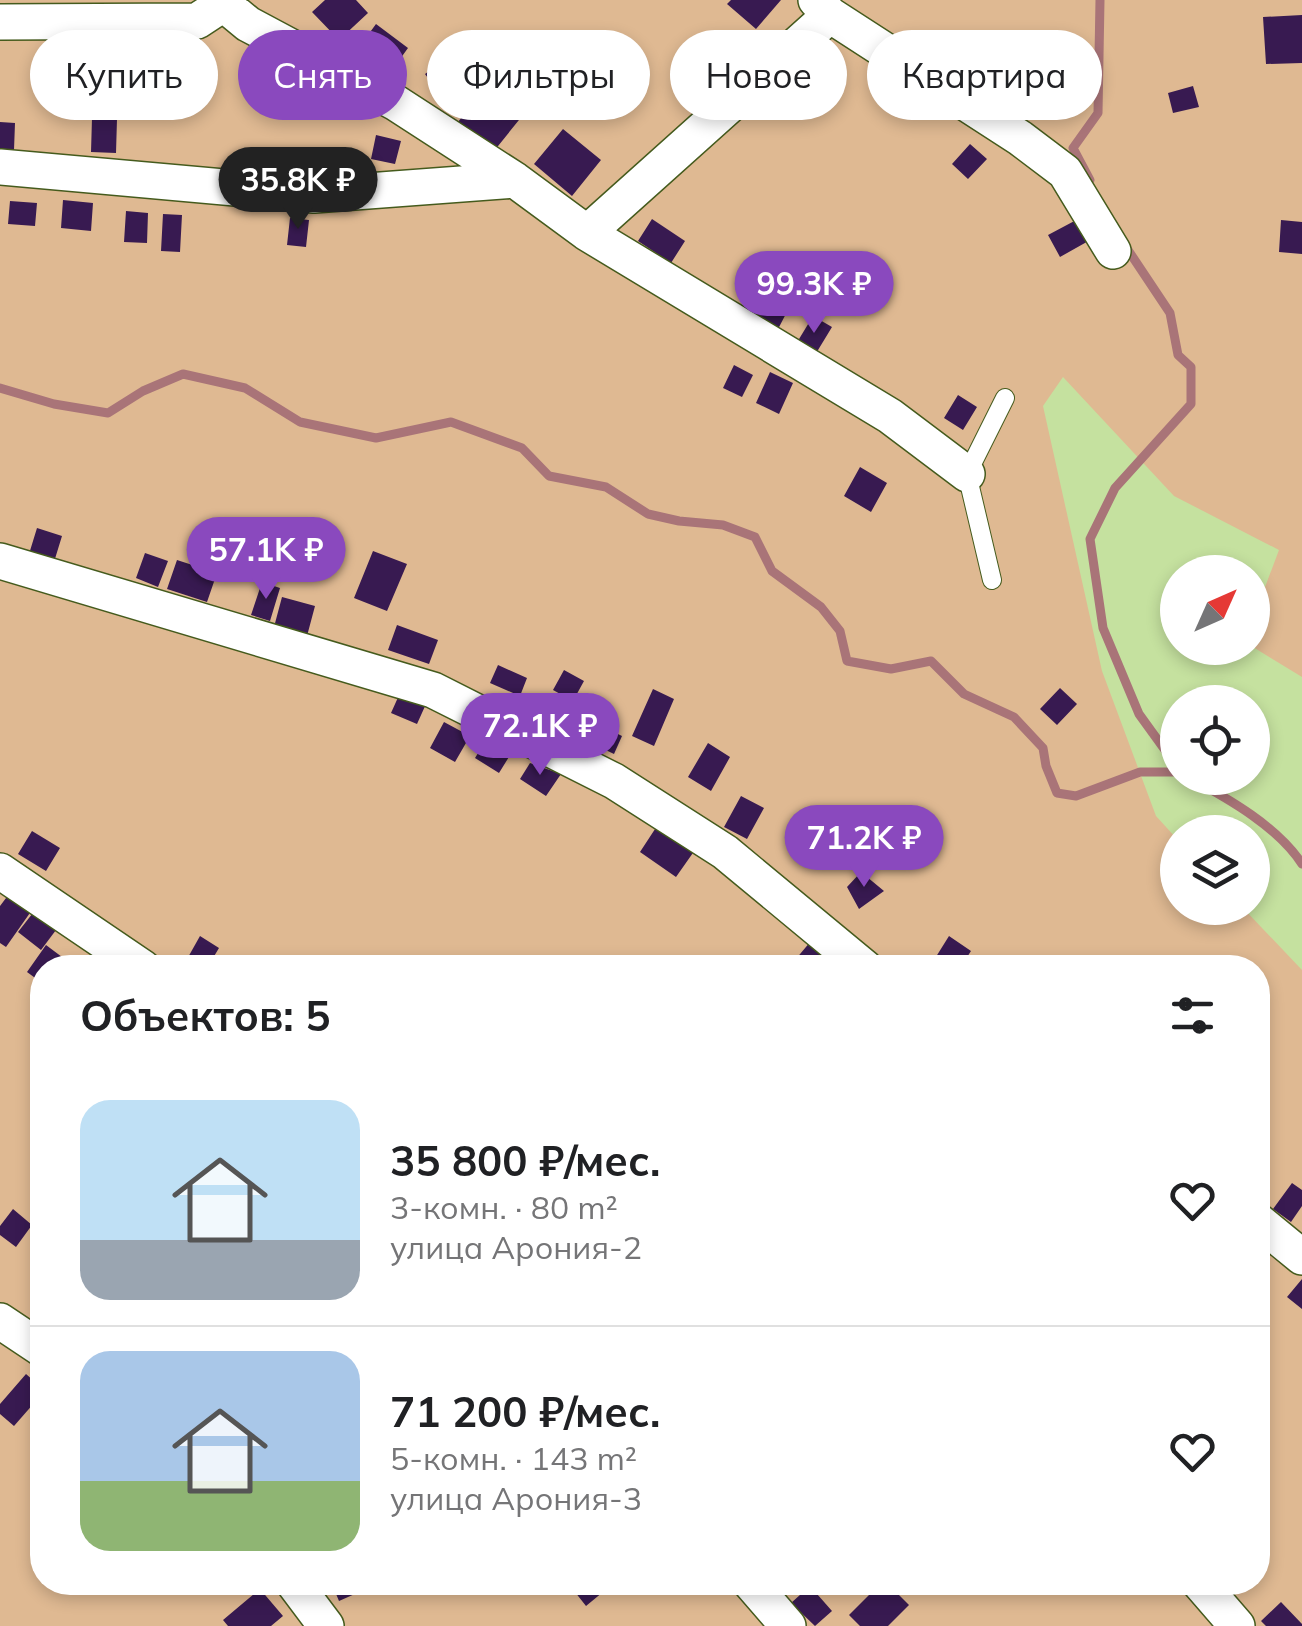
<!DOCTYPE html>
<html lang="ru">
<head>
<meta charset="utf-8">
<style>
  :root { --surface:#fff; --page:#f2f2f2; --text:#202124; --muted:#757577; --line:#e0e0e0; --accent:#8a49be }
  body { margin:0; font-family:Mulish,sans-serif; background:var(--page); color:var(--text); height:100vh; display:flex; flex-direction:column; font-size:38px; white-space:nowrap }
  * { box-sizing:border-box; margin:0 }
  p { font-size:32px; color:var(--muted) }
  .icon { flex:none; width:55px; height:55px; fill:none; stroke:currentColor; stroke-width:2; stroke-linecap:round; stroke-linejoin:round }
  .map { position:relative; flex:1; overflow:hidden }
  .panel { position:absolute; left:30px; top:955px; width:1240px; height:640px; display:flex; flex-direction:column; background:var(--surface); border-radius:40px; box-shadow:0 5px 15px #0003 }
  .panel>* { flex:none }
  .hud { position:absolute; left:30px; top:30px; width:1242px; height:90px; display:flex; gap:20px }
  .needle { width:65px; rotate:45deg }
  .tools { position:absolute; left:1160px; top:555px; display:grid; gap:20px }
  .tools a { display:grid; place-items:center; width:110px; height:110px; border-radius:50%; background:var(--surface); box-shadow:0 5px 15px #0003; font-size:50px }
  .price { position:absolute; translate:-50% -85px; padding:0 22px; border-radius:35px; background:var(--accent); color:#fff; font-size:32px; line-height:65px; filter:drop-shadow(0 2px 5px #0008) }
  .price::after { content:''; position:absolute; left:50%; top:60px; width:30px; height:22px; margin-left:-15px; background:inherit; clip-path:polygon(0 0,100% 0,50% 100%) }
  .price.current { background:#222; color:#fff }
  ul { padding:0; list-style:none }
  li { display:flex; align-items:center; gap:30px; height:250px; padding:0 50px }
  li+li { border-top:2px solid var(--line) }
  li span { display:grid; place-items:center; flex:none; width:280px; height:200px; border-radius:30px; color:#555 }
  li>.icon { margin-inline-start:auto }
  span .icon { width:120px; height:120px; fill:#fffc; stroke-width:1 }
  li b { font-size:42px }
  h2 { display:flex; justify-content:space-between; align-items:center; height:120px; padding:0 50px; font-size:42px }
  .tag { padding:0 35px; border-radius:45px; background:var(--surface); box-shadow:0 5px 15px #0003; font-size:35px; line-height:90px }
  .tag.current { background:var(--accent); color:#fff }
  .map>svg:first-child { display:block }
  .green { fill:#dfb992; fill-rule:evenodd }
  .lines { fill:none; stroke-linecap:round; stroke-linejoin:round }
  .stream { stroke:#a97478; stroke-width:9 }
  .building { fill:#381a51 }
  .lane-casing { stroke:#455b1d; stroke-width:20 }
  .street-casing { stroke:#455b1d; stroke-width:38 }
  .lane { stroke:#fff; stroke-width:18 }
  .street { stroke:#fff; stroke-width:35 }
</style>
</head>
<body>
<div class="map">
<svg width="1302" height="1626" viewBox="0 0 1302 1626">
  <rect width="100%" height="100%" fill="#c5e19f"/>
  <path class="green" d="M 0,0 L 1302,0 L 1302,677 L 1253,647 L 1253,619 L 1279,550 L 1174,496 L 1063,377 L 1043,406 L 1102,671 L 1156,816 L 1177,839 L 1178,908 L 1243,908 L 1302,970 L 1302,1626 L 0,1626 ZM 42,968 L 1258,968 L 1258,1582 L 42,1582 Z"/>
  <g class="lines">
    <path class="stream" d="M 1090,180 L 1073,148 L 1098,113 L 1100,0
      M 1126,247 L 1170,313 L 1178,355 L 1191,367 L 1191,404 L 1115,488 L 1090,539 L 1103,628 L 1139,714 L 1178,768
      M 0,388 L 54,404 L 108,413 L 143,391 L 183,374 L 245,388 L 300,422 L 376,438 L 451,422 L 522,448 L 549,476 L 606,487 L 648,514 L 679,521 L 723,525 L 755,537 L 772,571 L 821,607 L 840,631 L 847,661 L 891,669 L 931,661 L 964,694 L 1014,717 L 1043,748 L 1046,766 L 1057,793 L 1076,796 L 1140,772 L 1178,772
      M 1190,778 C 1229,799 1278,827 1302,864"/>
  </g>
  <path class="building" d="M 325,0 L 356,0 L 368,13 L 339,40 L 312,12 Z
    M 731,0 L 781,0 L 756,29 L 727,4 Z
    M 1302,15 L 1302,63 L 1266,64 L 1263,17 Z
    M 376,24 L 408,48 L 390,73 L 357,50 Z
    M 945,34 L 966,48 L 948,73 L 928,59 Z
    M 93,39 L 141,42 L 139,73 L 92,71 Z
    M 201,39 L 203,72 L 161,75 L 158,41 Z
    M 464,46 L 486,75 L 447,104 L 425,74 Z
    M 486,86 L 523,115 L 494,151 L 458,122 Z
    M 1193,86 L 1199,107 L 1173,113 L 1168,93 Z
    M 92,118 L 117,119 L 116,153 L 91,152 Z
    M 0,122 L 15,123 L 14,150 L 0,149 Z
    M 563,129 L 601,160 L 572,196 L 534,164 Z
    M 376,135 L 401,141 L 395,164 L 371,159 Z
    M 970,144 L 987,159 L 968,179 L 952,164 Z
    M 63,200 L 93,203 L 91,231 L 61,228 Z
    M 10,201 L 37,203 L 35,226 L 8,224 Z
    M 126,211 L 148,213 L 147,243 L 124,242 Z
    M 163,214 L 182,215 L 180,252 L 161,251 Z
    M 290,218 L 309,220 L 306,247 L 287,245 Z
    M 1080,218 L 1092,239 L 1060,257 L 1048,235 Z
    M 652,219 L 685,241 L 671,263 L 638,241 Z
    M 1281,220 L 1302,222 L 1302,254 L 1279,252 Z
    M 755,286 L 790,306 L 777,331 L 741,311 Z
    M 813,316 L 832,327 L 815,355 L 796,344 Z
    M 734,365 L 753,375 L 742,397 L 723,388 Z
    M 770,372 L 793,383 L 779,414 L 756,403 Z
    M 958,395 L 977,407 L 963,430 L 944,418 Z
    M 860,467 L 887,483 L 871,512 L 844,496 Z
    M 37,528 L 62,536 L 54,562 L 29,554 Z
    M 373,551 L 407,564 L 387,611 L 354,598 Z
    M 145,553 L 168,561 L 158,587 L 136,578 Z
    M 177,560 L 217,573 L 207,602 L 167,589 Z
    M 262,582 L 280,588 L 270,621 L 251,615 Z
    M 282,597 L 315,606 L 307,636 L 274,627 Z
    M 397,625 L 438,640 L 429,664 L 388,650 Z
    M 498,665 L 527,678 L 520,696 L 490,683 Z
    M 564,670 L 584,681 L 573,701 L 553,690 Z
    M 1060,688 L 1077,704 L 1057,725 L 1040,709 Z
    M 653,689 L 674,699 L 654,746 L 632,736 Z
    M 400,693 L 426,704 L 417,724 L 391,713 Z
    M 444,722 L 470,736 L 455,762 L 430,748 Z
    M 594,722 L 622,736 L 614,754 L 585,740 Z
    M 488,737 L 512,752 L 499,773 L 475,758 Z
    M 708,743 L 730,757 L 711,791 L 688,777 Z
    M 530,763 L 561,774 L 546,796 L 520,779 Z
    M 741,796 L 764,808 L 747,839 L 724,827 Z
    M 657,826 L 695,850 L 676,877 L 640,852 Z
    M 32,831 L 60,848 L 46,871 L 18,854 Z
    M 861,872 L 884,891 L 859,909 L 847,887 Z
    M 9,894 L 32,910 L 6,947 L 0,943 L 0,906 Z
    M 36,909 L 59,926 L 41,950 L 18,932 Z
    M 200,936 L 219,948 L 207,968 L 182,968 Z
    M 949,936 L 971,951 L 960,968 L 929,968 Z
    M 811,941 L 832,958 L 824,968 L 804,968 L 795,960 Z
    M 46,945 L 66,960 L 60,968 L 42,968 L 42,983 L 27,972 Z
    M 1292,1183 L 1302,1190 L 1302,1206 L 1291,1222 L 1273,1209 Z
    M 13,1209 L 32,1225 L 16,1247 L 0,1235 L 0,1226 Z
    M 1302,1279 L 1302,1309 L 1287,1297 Z
    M 26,1374 L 42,1388 L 42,1394 L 14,1426 L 0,1414 L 0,1404 Z
    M 331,1582 L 382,1582 L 339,1601 Z
    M 576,1582 L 595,1582 L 603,1592 L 586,1606 L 571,1587 Z
    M 882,1582 L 886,1582 L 909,1605 L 888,1626 L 860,1626 L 849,1615 Z
    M 810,1586 L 832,1611 L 815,1626 L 791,1603 Z
    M 260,1589 L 283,1616 L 271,1626 L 228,1626 L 223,1620 Z
    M 1281,1602 L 1302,1624 L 1302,1626 L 1266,1626 L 1261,1621 Z"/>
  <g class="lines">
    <defs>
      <path id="lane" d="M 992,580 L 967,474 L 1005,398"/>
      <path id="street" d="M 816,0 L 830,15 L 1020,138 L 1065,172 L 1113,251
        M 225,5 L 248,24 L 396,103 L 515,180 L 587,233 L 890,416 L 967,474
        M 0,22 L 197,21 L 229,0
        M 0,167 L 314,195 L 515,180
        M 587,233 L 830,15
        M 0,561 L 433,690 L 614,781 L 725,852 L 865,968
        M 0,871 L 143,968
        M 1258,1221 L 1302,1257
        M 0,1321 L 42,1349
        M 293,1582 L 326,1626
        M 750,1582 L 788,1626
        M 1199,1582 L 1237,1626"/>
    </defs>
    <use href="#lane" class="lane-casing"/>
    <use href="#street" class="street-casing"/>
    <use href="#lane" class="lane"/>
    <use href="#street" class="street"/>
  </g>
</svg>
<div class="tools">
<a><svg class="needle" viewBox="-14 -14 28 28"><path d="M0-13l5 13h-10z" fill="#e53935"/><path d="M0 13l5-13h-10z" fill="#757577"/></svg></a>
<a><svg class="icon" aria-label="locate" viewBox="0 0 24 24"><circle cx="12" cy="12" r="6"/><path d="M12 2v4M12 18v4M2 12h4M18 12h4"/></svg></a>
<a><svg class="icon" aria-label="layers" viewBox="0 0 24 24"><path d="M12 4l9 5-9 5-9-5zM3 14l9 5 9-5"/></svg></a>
</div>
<b class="price current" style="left:298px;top:232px">35.8K ₽</b>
<b class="price" style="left:814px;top:336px">99.3K ₽</b>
<b class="price" style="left:266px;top:602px">57.1K ₽</b>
<b class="price" style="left:540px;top:778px">72.1K ₽</b>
<b class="price" style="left:864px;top:890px">71.2K ₽</b>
<div class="hud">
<a class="tag">Купить</a>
<a class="tag current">Снять</a>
<a class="tag">Фильтры</a>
<a class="tag">Новое</a>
<a class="tag">Квартира</a>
</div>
<section class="panel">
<h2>Объектов: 5<svg class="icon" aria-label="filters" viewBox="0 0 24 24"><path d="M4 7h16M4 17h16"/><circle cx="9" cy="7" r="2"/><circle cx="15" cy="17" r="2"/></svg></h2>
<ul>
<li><span style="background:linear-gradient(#bfe0f5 70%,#9aa5b1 0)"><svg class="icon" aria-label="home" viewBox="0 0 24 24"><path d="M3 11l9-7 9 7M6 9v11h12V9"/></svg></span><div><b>35 800 ₽/мес.</b><p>3-комн. · 80 m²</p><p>улица Арония-2</p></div><svg class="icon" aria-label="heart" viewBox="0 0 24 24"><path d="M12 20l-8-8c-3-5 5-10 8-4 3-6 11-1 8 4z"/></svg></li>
<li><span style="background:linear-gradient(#a9c7e8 65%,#8fb573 0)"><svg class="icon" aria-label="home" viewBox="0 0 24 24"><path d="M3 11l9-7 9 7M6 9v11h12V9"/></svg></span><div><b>71 200 ₽/мес.</b><p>5-комн. · 143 m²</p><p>улица Арония-3</p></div><svg class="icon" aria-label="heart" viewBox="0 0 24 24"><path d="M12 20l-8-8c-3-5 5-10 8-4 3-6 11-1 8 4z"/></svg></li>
</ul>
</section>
</div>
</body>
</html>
